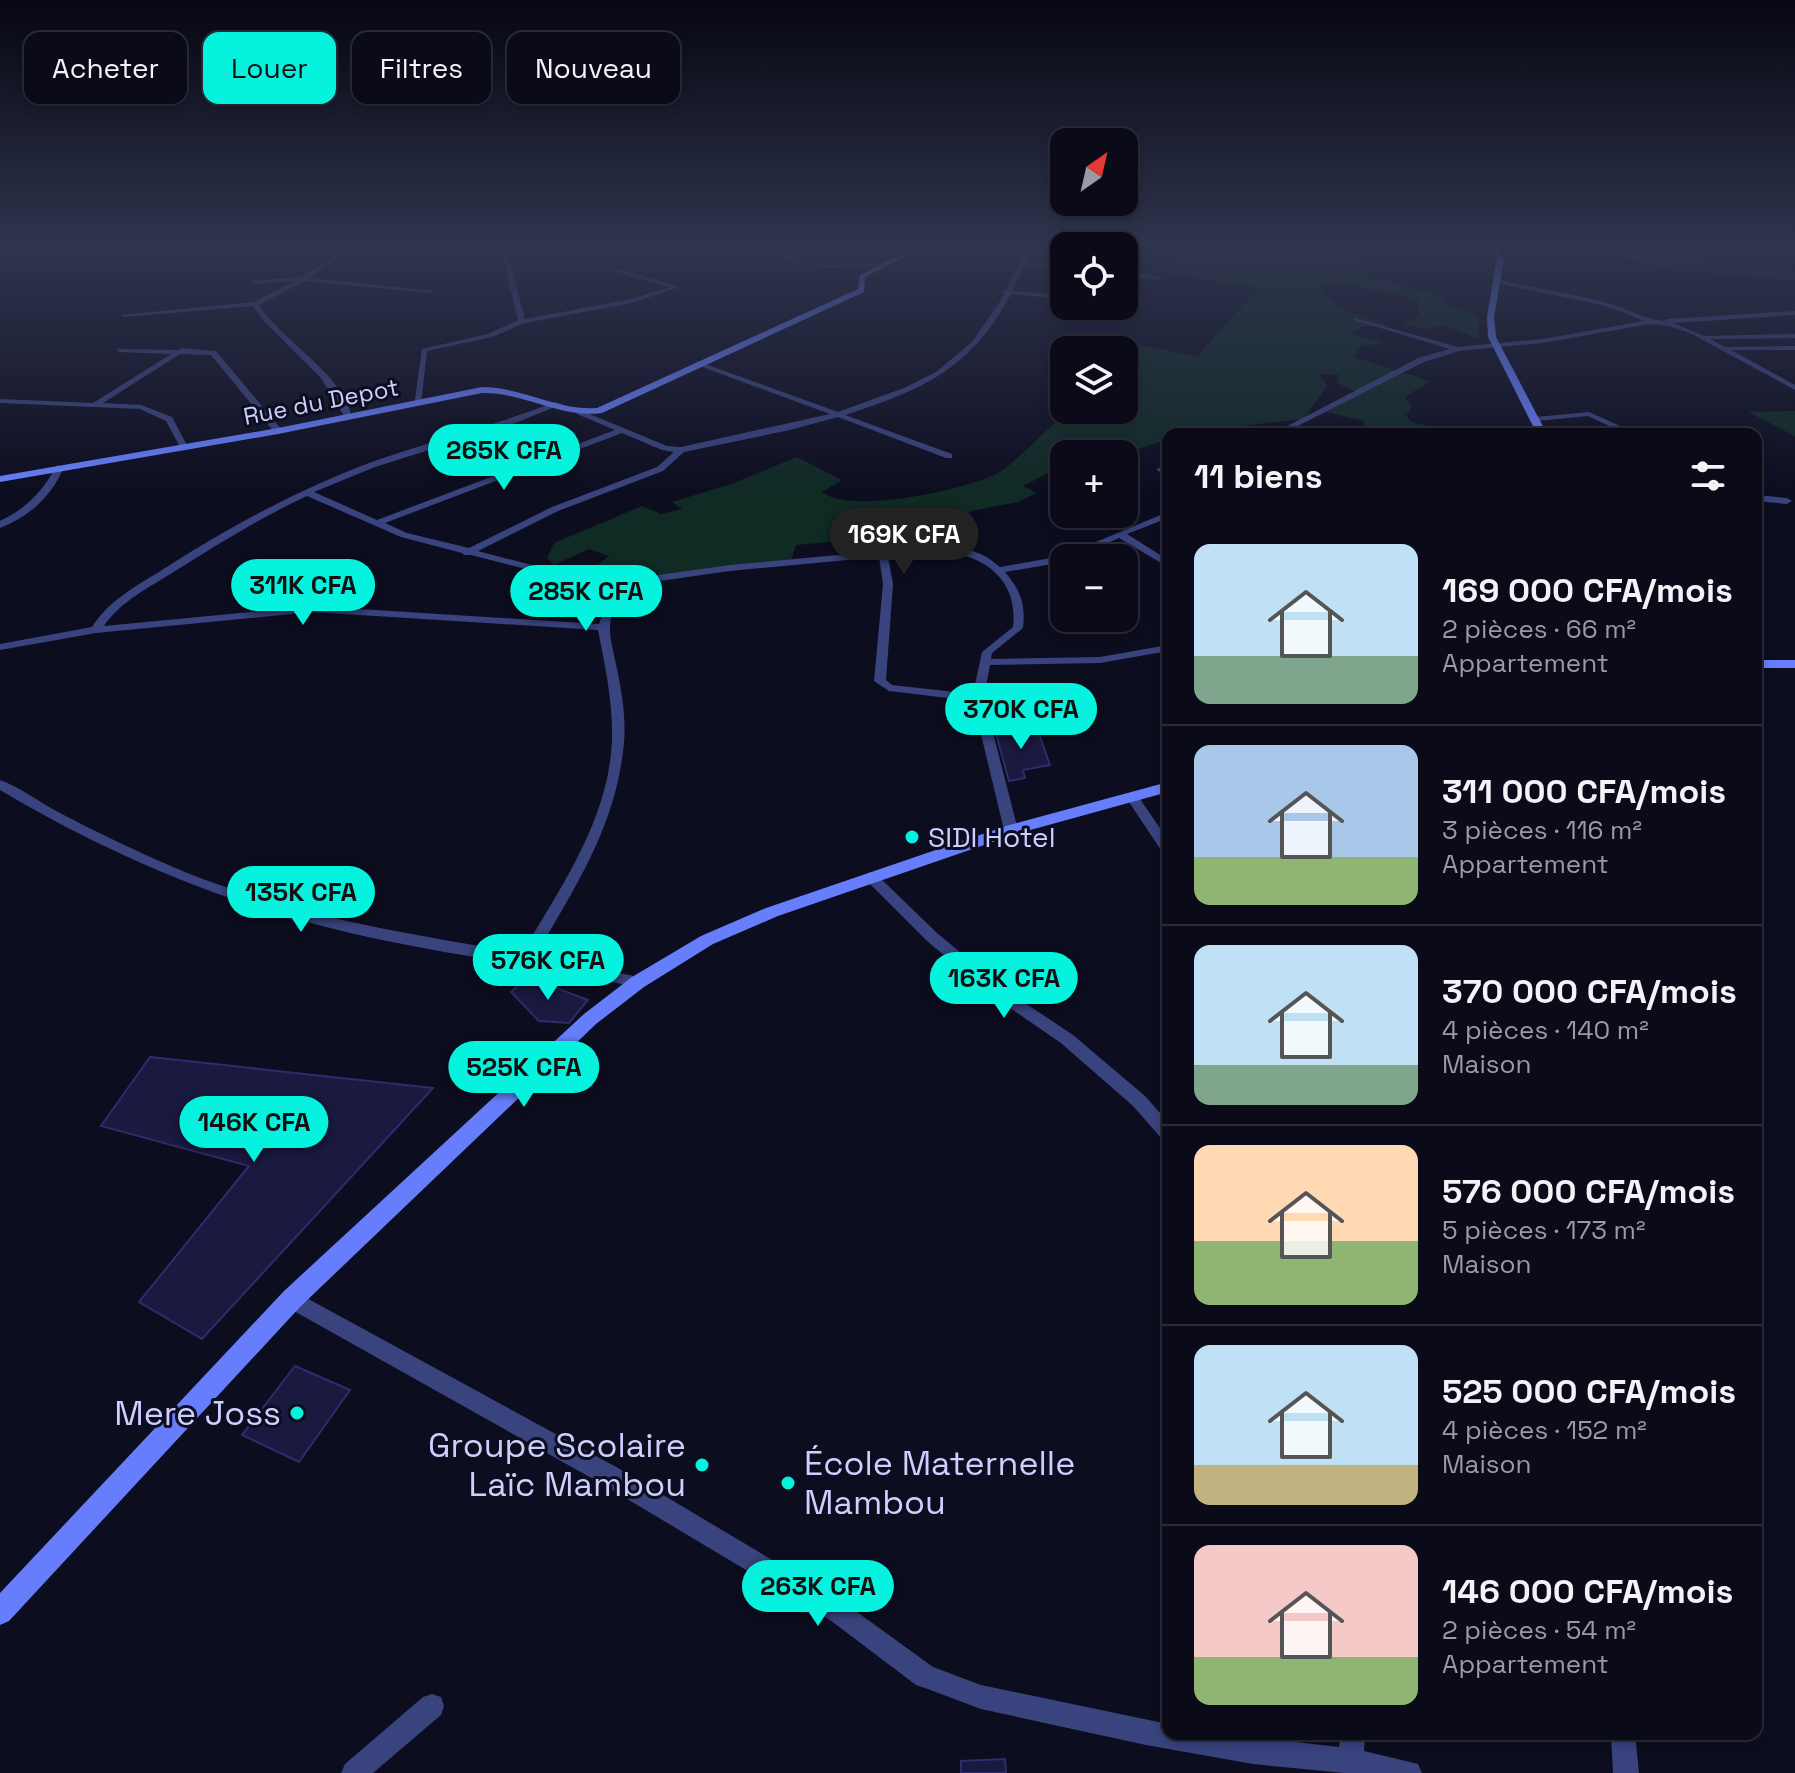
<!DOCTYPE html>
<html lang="fr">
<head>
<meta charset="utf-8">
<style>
  :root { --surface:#0a0a18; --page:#181825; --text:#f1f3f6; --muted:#999aa2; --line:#2a2b37; --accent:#05f2de }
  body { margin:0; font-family:"Space Grotesk",sans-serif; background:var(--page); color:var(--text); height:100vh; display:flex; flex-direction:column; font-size:30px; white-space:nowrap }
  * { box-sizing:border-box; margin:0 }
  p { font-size:26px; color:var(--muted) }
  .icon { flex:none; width:44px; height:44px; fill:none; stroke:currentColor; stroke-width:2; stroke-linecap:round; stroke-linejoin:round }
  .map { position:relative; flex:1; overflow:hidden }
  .drawer { position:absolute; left:1162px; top:428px; width:600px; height:1312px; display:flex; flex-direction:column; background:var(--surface); border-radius:16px; box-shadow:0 4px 12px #0003,0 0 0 2px var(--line) }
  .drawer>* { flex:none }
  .banner { position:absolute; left:24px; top:32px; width:760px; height:72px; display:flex; gap:16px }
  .needle { width:52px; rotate:34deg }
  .fabs { position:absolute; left:1050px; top:128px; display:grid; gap:16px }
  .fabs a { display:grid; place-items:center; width:88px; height:88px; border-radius:16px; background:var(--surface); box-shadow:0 4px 12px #0003,0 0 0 2px var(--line); font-size:40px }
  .price { position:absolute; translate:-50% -68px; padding:0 18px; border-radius:28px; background:var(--accent); color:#111; font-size:26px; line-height:52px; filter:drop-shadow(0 2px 4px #0008) }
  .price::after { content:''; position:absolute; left:50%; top:48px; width:24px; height:18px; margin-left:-12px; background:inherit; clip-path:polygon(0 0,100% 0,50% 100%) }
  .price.on { background:#222; color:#fff }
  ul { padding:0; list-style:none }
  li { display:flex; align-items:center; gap:24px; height:200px; padding:0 32px }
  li+li { border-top:2px solid var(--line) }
  li span { display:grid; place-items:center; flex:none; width:224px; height:160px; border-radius:16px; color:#555 }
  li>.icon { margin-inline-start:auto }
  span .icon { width:96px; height:96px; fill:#fffc; stroke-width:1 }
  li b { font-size:34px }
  h2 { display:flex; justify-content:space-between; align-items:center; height:96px; padding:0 32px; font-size:34px }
  .chip { padding:0 28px; border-radius:16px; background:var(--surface); box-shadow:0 4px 12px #0003,0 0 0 2px var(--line); font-size:28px; line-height:72px }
  .chip.on { background:var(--accent); color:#111 }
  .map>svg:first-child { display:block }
  .green { fill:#102a24 }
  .building { fill:#1a1940; stroke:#2d2c6c; stroke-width:2 }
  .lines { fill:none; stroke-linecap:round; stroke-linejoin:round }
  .street { fill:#39437e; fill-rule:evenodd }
  .secondary { fill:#667efc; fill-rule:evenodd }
  .poi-dot { fill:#05f2de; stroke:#0d0d20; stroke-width:3 }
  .labels { text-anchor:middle; stroke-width:6; stroke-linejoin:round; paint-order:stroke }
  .far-street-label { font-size:24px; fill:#cdd0fe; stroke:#0d0d20 }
  .poi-label { font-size:28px; fill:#cdd0fe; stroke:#0d0d20; text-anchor:start }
  .near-poi-label { font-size:34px; fill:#cdd0fe; stroke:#0d0d20; text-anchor:end }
</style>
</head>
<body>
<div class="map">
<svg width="1795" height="1773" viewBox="0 0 1795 1773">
  <rect width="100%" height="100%" fill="#0d0d20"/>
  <path class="green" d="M 1205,245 L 1380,245 L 1377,247 L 1383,253 L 1355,260 L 1377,268 L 1366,276 L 1446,297 L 1436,301 L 1478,316 L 1479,339 L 1444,325 L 1426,329 L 1403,324 L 1419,316 L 1418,299 L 1332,281 L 1317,286 C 1333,308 1364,318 1390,326 L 1362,326 L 1353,334 L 1386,343 L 1362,346 L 1353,357 L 1430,381 L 1405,397 L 1412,407 L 1406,416 L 1412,422 L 1461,434 L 1364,434 L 1364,421 L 1326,412 L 1359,393 L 1337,383 L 1340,375 L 1319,374 L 1327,386 L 1304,419 L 1168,434 L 1168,439 L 1132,451 L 1137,455 L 1124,459 L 1124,454 L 1064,454 L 1064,465 L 1023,486 L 1037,493 L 1018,502 L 971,511 L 968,517 L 899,529 L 877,538 L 796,545 L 791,561 L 620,588 L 581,578 L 609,556 L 589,549 L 554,565 L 547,558 L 554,543 L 642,506 L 661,514 L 682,509 L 672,502 L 731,484 L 797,457 L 842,480 L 822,492 C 852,515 961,490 994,475 C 1018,464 1054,417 1075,410 C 1088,406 1110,410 1124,410 L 1124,360 L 1135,344 L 1197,356 L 1259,288 L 1156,271 Z
    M 1591,245 L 1795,272 L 1795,280 L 1672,270 L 1595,252 Z
    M 1795,411 L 1795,436 L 1748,412 Z"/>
  <path class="building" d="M 1037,728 L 1050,765 L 1023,770 L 1025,778 L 1009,781 L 995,730 Z
    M 527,977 L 588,1000 L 569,1023 L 539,1021 L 511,992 Z
    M 150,1057 L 433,1088 L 202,1339 L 139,1302 L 249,1166 L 101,1126 Z
    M 295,1366 L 350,1390 L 299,1462 L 242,1435 Z
    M 1005,1759 L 1006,1773 L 961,1773 L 961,1761 Z"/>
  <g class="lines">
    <path class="street" d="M 87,245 L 93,245 L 79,257 L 75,257 Z
      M 351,245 L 357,245 L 309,278 L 435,291 L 432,293 L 304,281 L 259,305 C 280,340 346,375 352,419 L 346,419 L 321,378 L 264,321 L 253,306 L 124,317 L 121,315 L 254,302 L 295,281 L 254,284 L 252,281 L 301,277 Z
      M 489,245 L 495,245 L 509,257 L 525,319 L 631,299 L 670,287 L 616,272 L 618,269 L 680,287 L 632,303 L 524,323 L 492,337 L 427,351 L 421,404 L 414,406 L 422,349 L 488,334 L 518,320 L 503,258 Z
      M 567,245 L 573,245 L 574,246 L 571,248 Z
      M 750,245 L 777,249 L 800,262 L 795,263 L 773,251 Z
      M 883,245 L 890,245 L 911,253 L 906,254 Z
      M 1028,245 L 1034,245 L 1026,263 L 1064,265 L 1064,269 L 1024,266 L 1012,291 L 1064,295 L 1064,299 L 1011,294 C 971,369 923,390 845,415 L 952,454 L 952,458 L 946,458 L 838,417 L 790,430 L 684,452 L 663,471 L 558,511 L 478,551 L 600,583 L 730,565 L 937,546 C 961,546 981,550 1000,567 L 1062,556 L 1168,512 L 1168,518 L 1127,534 L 1168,560 L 1168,567 L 1119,538 L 1074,558 L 1064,558 L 1064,562 L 1005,572 C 1020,589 1026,605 1023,628 L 992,653 L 991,659 L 1100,657 L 1168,645 L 1168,651 L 1100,663 L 990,665 L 984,698 L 1018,830 L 1016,833 L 1011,834 L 1004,830 L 973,701 L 889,691 L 874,681 L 883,584 L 879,557 L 730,571 L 607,588 C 617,607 607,621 611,641 C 618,674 627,709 624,743 C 616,827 576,885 536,955 L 643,978 L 646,982 L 643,986 L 638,988 C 553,967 467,958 382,940 C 246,912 119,861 0,790 L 0,780 C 20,787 39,802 58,812 C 100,834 142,854 185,872 C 294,916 408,934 522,953 C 561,887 609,819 612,740 C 613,702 605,666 598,630 L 312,612 L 96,633 L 0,650 L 0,644 L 92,627 C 111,597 144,582 173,563 C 235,524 300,489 369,463 C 430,441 494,426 555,402 L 562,404 L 515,423 L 375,467 L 314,492 L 377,520 L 615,430 L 577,414 L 577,410 L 580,410 L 667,446 L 681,447 L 830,414 L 697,365 L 697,361 L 838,412 L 904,388 L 936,372 L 972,342 L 1005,294 L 1002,292 L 1006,290 ZM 622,433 L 662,450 L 674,452 L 657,467 L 552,507 L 469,548 L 407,533 L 385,523 ZM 307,496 L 401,537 L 462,553 L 464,555 L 471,555 L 589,585 L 599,592 L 603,612 L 599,624 L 312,606 L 104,626 C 120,602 148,588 172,573 C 216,545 260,518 307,496 ZM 937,552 C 981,552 1019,578 1013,627 L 982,652 L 973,694 L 892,685 L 886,680 L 893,584 L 888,557 Z
      M 1120,245 L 1148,245 L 1149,246 L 1146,248 Z
      M 881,263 L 883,266 L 820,268 L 817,266 Z
      M 1124,271 L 1158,276 L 1161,278 L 1158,280 L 1124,275 Z
      M 1499,280 C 1534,288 1570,293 1604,302 C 1625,307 1644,320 1664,321 L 1667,319 L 1795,311 L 1795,315 L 1673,323 L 1704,336 L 1795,334 L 1795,338 L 1710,339 L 1725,347 L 1795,346 L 1795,350 L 1731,350 L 1795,385 L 1795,390 L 1690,333 L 1669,326 L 1649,324 L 1543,343 L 1459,351 L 1424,362 L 1282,434 L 1272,434 L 1418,358 L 1450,349 L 1354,320 L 1354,318 L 1458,347 L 1543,339 L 1643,321 L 1621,311 L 1601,305 L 1497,283 Z
      M 182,348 L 216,351 L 281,429 L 281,433 L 275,433 L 211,355 L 180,354 L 103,403 L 141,405 L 172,417 L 188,447 L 184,449 L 180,447 L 166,421 L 140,409 L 0,403 L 0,399 L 93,403 L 171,354 L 119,352 L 117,349 L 178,350 Z
      M 1589,412 L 1631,431 L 1720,429 L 1724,431 L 1720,433 L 1626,434 L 1588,416 L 1536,421 L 1532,419 L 1536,417 Z
      M 57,465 L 64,467 C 52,496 29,517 0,528 L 0,521 C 27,508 43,491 57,465 Z
      M 1168,465 L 1168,471 L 1160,472 L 1156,469 Z
      M 1756,495 L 1787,498 L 1792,501 L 1787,504 L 1756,501 Z
      M 1131,792 L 1136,793 L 1168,840 L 1168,855 L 1163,853 L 1125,796 Z
      M 871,872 L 876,874 L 937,933 L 1007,991 L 1073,1035 L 1145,1096 L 1168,1122 L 1168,1141 L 1162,1139 L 1133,1106 L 1061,1043 L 997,999 L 927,941 L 866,880 L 864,877 L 866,874 Z
      M 292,1290 L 618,1468 L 846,1604 L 933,1667 L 981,1685 L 1168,1724 L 1168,1734 L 1227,1734 L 1339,1747 L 1341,1734 L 1365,1734 L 1364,1751 L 1418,1764 L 1422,1773 L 1344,1773 L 1253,1764 L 1146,1745 L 981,1709 L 925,1688 L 916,1685 L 830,1620 L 602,1484 L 285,1306 L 282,1299 L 285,1292 Z
      M 432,1694 L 441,1697 L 444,1706 L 441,1715 L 373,1773 L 341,1773 L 345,1764 L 423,1697 Z
      M 1611,1734 L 1635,1734 L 1639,1773 L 1613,1773 Z"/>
    <path class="secondary" d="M 928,245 L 937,245 L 910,254 L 865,277 L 864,292 L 602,413 C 561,419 524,392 482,393 L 278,434 L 0,482 L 0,476 L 278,428 L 482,387 C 522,387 557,411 597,408 L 858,289 L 860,275 L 906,252 Z
      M 1476,245 L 1483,245 L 1492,249 L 1523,245 L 1497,252 L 1503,256 L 1503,265 L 1494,317 L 1496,337 L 1547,434 L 1537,434 L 1488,337 L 1487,317 L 1497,257 Z
      M 1756,660 L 1795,660 L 1795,668 L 1756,668 Z
      M 1168,782 L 1168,792 L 1016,834 L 778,916 L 713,944 L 644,987 L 596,1024 L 300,1307 L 9,1621 L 0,1625 L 0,1593 L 284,1291 L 584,1014 L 632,977 L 701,936 L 766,908 L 1006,826 Z"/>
  </g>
  <linearGradient id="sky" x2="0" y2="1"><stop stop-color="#070712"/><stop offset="0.5" stop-color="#2f354e"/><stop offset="1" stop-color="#2f354e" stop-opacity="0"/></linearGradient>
  <rect width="1795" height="493" fill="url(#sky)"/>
  <g class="poi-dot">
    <circle cx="912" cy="837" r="8"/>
    <circle cx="297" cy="1413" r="8"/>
    <circle cx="702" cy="1465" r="8"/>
    <circle cx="788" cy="1483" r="8"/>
  </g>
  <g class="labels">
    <g class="far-street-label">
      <text transform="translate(321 402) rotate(-11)" y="8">Rue du Depot</text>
    </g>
    <g class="poi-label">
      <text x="928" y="847">SIDI Hotel</text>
    </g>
    <g class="near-poi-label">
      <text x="281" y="1425">Mere Joss</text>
      <text x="686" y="1457">Groupe Scolaire<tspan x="686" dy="39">Laïc Mambou</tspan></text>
      <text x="804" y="1475" text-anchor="start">École Maternelle<tspan x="804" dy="39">Mambou</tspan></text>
    </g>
  </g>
</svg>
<div class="fabs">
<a><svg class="needle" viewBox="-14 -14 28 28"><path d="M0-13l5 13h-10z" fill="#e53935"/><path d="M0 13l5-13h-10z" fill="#999aa2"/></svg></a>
<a><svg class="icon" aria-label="locate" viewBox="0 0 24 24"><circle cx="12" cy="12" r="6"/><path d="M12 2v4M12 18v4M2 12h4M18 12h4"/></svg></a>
<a><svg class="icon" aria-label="layers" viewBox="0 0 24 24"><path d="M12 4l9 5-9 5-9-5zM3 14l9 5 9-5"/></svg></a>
<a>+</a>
<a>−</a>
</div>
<b class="price" style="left:504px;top:492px">265K CFA</b>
<b class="price on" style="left:904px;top:576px">169K CFA</b>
<b class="price" style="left:303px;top:627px">311K CFA</b>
<b class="price" style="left:586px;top:633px">285K CFA</b>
<b class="price" style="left:1021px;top:751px">370K CFA</b>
<b class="price" style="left:301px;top:934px">135K CFA</b>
<b class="price" style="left:548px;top:1002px">576K CFA</b>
<b class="price" style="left:1004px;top:1020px">163K CFA</b>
<b class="price" style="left:524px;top:1109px">525K CFA</b>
<b class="price" style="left:254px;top:1164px">146K CFA</b>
<b class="price" style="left:818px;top:1628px">263K CFA</b>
<div class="banner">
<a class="chip">Acheter</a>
<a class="chip on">Louer</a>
<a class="chip">Filtres</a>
<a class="chip">Nouveau</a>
</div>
<section class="drawer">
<h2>11 biens<svg class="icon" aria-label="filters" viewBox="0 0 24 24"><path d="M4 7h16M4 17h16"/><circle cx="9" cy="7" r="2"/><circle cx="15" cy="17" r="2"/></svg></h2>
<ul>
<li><span style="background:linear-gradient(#bfe0f5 70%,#7fa58c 0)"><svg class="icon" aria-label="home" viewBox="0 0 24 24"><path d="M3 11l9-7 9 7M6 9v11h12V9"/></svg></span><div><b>169 000 CFA/mois</b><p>2 pièces · 66 m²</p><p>Appartement</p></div></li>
<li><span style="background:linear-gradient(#a9c7e8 70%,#8fb573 0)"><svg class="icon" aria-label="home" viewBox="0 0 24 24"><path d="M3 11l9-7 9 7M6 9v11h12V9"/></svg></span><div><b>311 000 CFA/mois</b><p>3 pièces · 116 m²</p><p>Appartement</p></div></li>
<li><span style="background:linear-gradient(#bfe0f5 75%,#7fa58c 0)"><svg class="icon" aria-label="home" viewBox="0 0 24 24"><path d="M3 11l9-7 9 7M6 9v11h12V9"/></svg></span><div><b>370 000 CFA/mois</b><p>4 pièces · 140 m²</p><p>Maison</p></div></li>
<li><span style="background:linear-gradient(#ffd9b3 60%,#8fb573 0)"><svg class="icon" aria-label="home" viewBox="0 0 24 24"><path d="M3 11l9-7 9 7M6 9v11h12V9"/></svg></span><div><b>576 000 CFA/mois</b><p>5 pièces · 173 m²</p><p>Maison</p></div></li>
<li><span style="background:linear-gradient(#bfe0f5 75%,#c2b280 0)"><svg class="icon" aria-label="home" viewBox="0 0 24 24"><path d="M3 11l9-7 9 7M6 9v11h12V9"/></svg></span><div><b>525 000 CFA/mois</b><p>4 pièces · 152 m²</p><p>Maison</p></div></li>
<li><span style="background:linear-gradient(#f6c9c9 70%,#8fb573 0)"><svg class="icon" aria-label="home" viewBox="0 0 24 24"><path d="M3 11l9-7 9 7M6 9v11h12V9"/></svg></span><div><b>146 000 CFA/mois</b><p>2 pièces · 54 m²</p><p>Appartement</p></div></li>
</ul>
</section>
</div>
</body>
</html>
